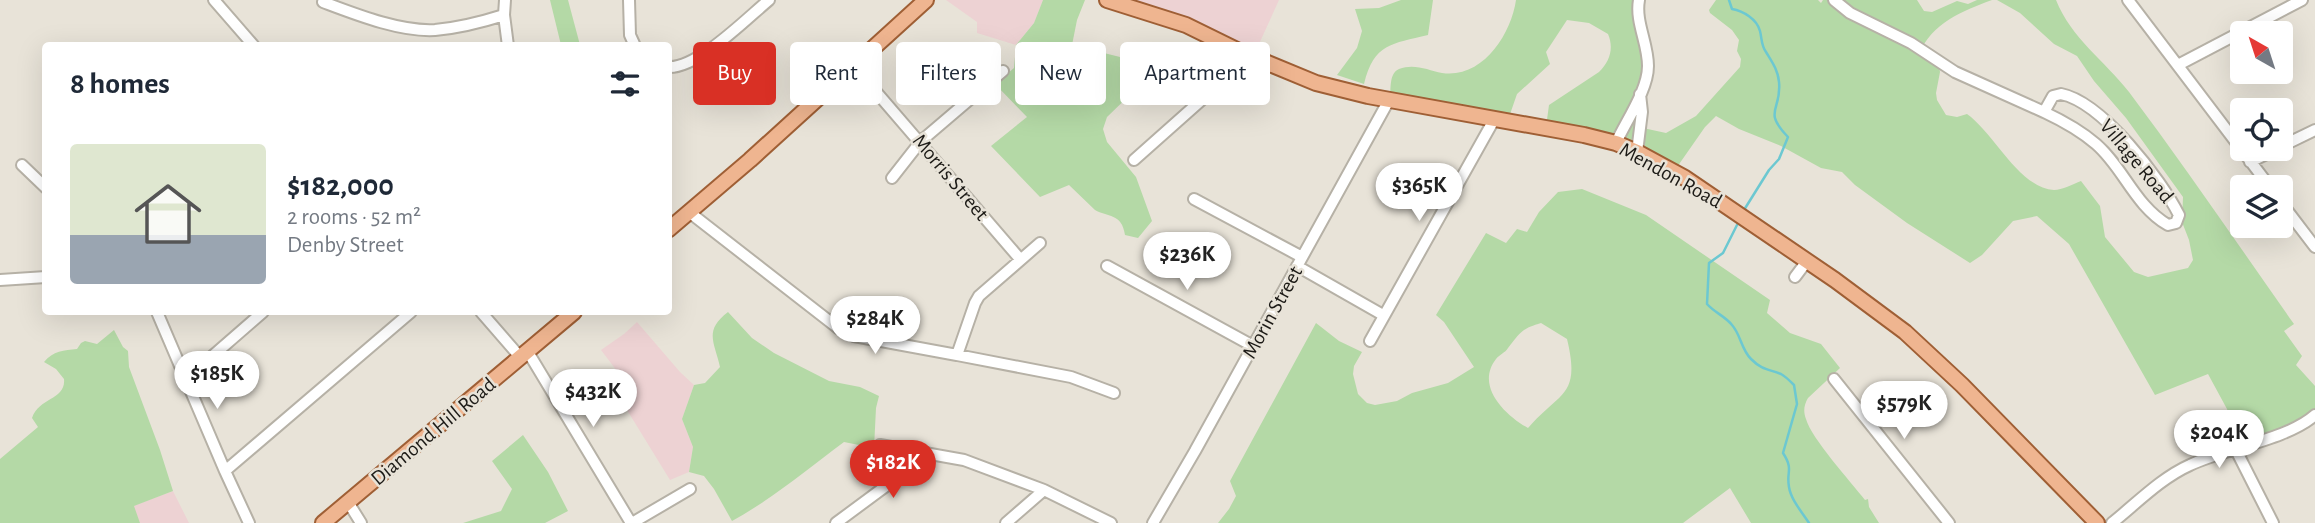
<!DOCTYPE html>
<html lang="en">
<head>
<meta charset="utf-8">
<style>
  :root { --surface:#fff; --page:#f6f6f7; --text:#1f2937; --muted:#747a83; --line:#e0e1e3; --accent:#d93025 }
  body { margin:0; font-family:"Alegreya Sans",sans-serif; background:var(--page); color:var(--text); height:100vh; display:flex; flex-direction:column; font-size:26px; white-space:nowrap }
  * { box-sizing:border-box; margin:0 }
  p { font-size:23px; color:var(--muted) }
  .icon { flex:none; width:38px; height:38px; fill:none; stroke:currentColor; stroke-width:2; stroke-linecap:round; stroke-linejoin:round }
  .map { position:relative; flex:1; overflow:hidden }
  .details { position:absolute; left:42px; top:42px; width:630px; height:273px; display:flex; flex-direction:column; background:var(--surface); border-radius:7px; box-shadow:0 7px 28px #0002 }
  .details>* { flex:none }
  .top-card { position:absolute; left:693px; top:42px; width:665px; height:63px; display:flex; gap:14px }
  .needle { width:46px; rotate:321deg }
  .tools { position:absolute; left:2230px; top:21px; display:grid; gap:14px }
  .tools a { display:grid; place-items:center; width:63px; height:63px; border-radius:7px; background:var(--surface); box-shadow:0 7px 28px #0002; font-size:35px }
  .price { position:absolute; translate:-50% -60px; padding:0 16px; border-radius:24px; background:#fff; color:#222; font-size:23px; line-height:46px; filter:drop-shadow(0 2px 4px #0008) }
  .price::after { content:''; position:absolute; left:50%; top:42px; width:21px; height:16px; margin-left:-10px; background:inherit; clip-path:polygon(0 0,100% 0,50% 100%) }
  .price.current { background:var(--accent); color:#fff }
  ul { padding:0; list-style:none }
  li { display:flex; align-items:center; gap:21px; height:175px; padding:0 28px }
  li+li { border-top:2px solid var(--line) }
  li span { display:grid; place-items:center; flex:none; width:196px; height:140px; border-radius:7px; color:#555 }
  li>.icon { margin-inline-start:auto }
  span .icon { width:84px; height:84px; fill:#fffc; stroke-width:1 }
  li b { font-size:30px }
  h2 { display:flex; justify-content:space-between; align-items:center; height:84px; padding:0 28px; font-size:30px }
  .chip { padding:0 24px; border-radius:7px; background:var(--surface); box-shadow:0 7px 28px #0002; font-size:24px; line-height:63px }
  .chip.current { background:var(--accent); color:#fff }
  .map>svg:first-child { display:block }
  .commercial { fill:#edd2d3 }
  .green { fill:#b4d9a6; fill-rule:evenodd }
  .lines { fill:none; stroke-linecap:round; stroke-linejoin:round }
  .stream { stroke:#6cc8d1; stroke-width:2.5 }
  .minor-casing { stroke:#b6b1a6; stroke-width:14 }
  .major-casing { stroke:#9f5f35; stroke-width:18 }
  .minor { stroke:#fff; stroke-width:10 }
  .major { stroke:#efb590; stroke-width:14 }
  .labels { text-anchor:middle; stroke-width:5; stroke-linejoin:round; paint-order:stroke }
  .street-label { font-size:21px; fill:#1c1a16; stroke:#e8e3d8 }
</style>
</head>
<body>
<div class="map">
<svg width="2315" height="523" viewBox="0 0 2315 523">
  <rect width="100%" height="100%" fill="#e8e3d8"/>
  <path class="commercial" d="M 946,0 L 1043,0 L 1034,23 L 1016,45 L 977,33 L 977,22 Z
    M 1102,0 L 1279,0 L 1254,55 Z
    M 637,322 L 680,372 L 694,385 L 682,419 L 693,447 L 689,472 L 670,480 L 627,410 L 607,386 L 620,375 L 601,350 L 624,334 Z
    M 173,491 L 189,523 L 140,523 L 133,506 Z"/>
  <path class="green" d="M 550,0 L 568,0 L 580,45 L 561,45 Z
    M 1043,0 L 1085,0 L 1077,20 L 1072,45 L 1148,64 L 1136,89 L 1107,117 L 1103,129 L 1107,142 L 1136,177 L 1152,221 L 1138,238 L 1125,235 C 1122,213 1107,217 1095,210 L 1069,185 L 1040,197 L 991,146 L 1027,117 L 995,84 L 1014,68 L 1016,45 L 1034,23 Z
    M 1401,0 L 1433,0 L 1428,35 C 1392,44 1374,43 1364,84 L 1337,75 L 1357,48 L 1362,31 L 1355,9 L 1379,8 Z
    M 1516,0 L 1634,0 L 1646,54 L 1643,128 L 1666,133 L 1696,116 L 1740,67 L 1741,59 L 1737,51 L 1739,40 L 1732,30 L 1710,13 L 1709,10 L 1716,0 L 1818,0 L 1821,3 L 1823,0 L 1917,0 L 1924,11 L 1932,12 L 1957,1 L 1968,4 L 1977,0 L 1992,0 C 1962,11 1932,23 1919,54 L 1939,67 L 1940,72 L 1936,93 L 1937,100 L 1946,115 L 1957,117 L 1967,114 C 1994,133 2019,188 2054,190 C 2062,190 2073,184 2081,181 L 2100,206 L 2105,237 L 2134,272 L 2148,277 L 2188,268 L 2193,260 L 2189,240 L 2182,222 L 2183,197 L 2126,118 L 2094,81 L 2077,56 L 2054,44 L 2020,13 L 1997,0 L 2056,0 C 2071,38 2105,61 2129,92 C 2186,168 2239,246 2294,324 L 2284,331 L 2302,356 L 2296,365 L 2315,386 L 2315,412 L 2308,419 L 2238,446 L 2227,409 L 2208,374 L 2155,395 L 2069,244 L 2037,216 L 2013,221 L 1982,255 L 1970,263 L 1907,223 L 1855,185 L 1842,172 L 1821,168 L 1781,146 L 1739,129 L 1716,116 L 1705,127 L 1675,170 L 1546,127 L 1549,105 L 1599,72 C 1610,61 1614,48 1608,34 L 1589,23 L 1567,20 L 1546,52 L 1550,64 L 1517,94 L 1508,120 L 1390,98 C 1391,89 1389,73 1399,69 C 1414,63 1428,70 1442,73 C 1482,79 1511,35 1516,0 Z
    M 1582,189 L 1646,215 L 1770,300 L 1767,313 L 1790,333 L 1821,344 L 1840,368 L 1808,398 C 1804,405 1803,411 1806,419 C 1811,438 1851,482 1865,500 L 1868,499 L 1869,507 L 1879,523 L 1751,523 L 1730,488 L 1683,523 L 1218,523 L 1229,509 L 1236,496 L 1230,481 L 1316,323 L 1339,341 L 1362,352 L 1354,366 L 1353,374 L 1358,394 L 1367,403 L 1375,405 L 1397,401 L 1412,393 L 1448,383 L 1474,367 L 1444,322 L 1436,315 L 1486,233 L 1506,243 L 1517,229 L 1527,232 L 1539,212 L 1558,192 ZM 1541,323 L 1567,339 C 1581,397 1560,391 1528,428 C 1505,415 1475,386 1496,359 C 1500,354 1505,353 1508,348 C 1521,332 1521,329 1541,323 Z
    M 728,312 L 752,338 L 774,353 L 829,381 L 860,387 L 879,396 L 876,408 L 874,448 L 844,442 C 808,469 772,499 732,521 L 714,489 L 704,476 L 689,472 L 693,447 L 682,419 L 694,385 L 705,383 L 720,367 C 715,343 703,331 728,312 Z
    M 114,330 L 123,347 L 128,351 L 129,367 L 160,450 L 173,491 L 134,506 L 140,523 L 0,523 L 0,459 L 38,427 L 32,418 C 39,397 66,400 64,379 L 56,369 L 44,362 C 53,351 64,350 77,349 L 81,343 L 85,341 L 97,344 Z
    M 523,435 L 548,472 L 568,511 L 545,523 L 463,523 L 501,511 L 512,489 L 492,461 Z"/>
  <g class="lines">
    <path class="stream" d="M 1729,0 L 1732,9 C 1743,11 1757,19 1760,31 C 1762,39 1761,45 1766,52 C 1772,62 1778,70 1779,82 C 1782,111 1762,110 1788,137 L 1779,159 L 1769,170 L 1744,210
      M 1737,225 L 1723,253 L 1709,263 L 1707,304 C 1715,313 1725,316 1732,325 C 1741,335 1741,349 1751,359 C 1762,370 1768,369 1781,374 C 1785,376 1790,381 1794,385 L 1797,404 L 1783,453 C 1794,470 1786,471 1789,487 C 1791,500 1802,512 1809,523"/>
    <defs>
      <path id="minor" d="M 214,0 L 254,46
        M 505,0 L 504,15 L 508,46
        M 629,0 L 630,35 L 635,46
        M 1834,0 L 1850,13 L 1911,43 L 1955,72 L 2044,112
        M 2128,0 L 2270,187
        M 323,2 C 355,14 400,32 435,30 C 458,28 482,22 504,15
        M 853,65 L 1020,259
        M 2178,65 L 2302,0
        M 668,67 C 697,69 746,19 769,0
        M 2061,94 C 2102,102 2161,179 2179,215 L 2176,223 L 2168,225 C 2135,206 2123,167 2096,144 C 2081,131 2061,120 2044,112 L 2053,96 Z
        M 1616,143 C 1626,121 1648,90 1648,66 C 1648,43 1635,22 1639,0
        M 2280,147 L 2315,130
        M 1637,152 L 1642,112 L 1640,94
        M 1134,160 L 1206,96 L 1226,45
        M 2250,162 L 2277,149
        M 22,165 L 46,188
        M 892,178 L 921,141 L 1003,71
        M 1194,199 L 1302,257
        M 2280,201 L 2315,247
        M 689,212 L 838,328 L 854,336 L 957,355 L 975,303 L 979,296 L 1040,243
        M 1107,266 L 1253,346
        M 1297,266 L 1383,315
        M 1795,277 L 1807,261
        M 0,280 L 46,277
        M 157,312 L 225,471 L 249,523
        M 481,312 L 521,358
        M 1370,341 L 1495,118
        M 528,352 L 631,523
        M 957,355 L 1071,377 L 1114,393
        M 186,379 L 263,312
        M 1834,379 L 1949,523
        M 880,445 L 964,460 L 1044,490 L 1111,523
        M 2235,448 L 2273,523
        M 225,471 L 411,312
        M 348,502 L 361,523
        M 632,523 L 690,489
        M 836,523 L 913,466 L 922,451
        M 1006,523 L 1044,490
        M 1153,523 L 1195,451 L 1389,100
        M 2112,523 C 2137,503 2161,478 2190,465 C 2225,448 2287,440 2315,415"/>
      <path id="major" d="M 1107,0 L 1186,25 L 1241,52 L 1316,83 L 1368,96 L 1584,135 L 1616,143 L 1637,152 L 1685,178 L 1835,280 L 1905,332 L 1962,385 L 2097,523
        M 668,230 L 750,160 L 926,0
        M 323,523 L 574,312"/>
    </defs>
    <use href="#minor" class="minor-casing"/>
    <use href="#major" class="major-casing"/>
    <use href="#minor" class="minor"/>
    <use href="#major" class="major"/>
  </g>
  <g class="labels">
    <g class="street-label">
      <text transform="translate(2137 161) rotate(50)" y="7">Village Road</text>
      <text transform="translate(1671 175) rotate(29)" y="7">Mendon Road</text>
      <text transform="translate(951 177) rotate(50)" y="7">Morris Street</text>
      <text transform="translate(1272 312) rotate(-61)" y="7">Morin Street</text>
      <text transform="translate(433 431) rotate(-40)" y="7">Diamond Hill Road</text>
    </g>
  </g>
</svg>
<div class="tools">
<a><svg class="needle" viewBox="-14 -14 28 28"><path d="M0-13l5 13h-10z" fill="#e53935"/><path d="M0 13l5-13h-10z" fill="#747a83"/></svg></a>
<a><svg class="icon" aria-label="locate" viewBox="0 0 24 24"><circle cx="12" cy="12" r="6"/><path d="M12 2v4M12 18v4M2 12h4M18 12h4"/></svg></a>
<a><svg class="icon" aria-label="layers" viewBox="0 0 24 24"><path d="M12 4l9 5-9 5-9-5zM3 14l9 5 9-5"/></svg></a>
</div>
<b class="price" style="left:1419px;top:223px">$365K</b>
<b class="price" style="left:1187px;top:292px">$236K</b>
<b class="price" style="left:875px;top:356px">$284K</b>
<b class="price" style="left:217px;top:411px">$185K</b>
<b class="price" style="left:593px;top:429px">$432K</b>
<b class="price" style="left:1904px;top:441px">$579K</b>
<b class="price" style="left:2219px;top:470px">$204K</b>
<b class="price current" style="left:893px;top:500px">$182K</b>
<div class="top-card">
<a class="chip current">Buy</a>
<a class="chip">Rent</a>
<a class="chip">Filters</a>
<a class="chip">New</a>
<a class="chip">Apartment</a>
</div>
<section class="details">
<h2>8 homes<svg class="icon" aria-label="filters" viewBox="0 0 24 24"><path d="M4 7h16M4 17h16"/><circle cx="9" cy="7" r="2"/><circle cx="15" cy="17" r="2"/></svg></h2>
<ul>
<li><span style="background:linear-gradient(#dfe7d0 65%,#9aa5b1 0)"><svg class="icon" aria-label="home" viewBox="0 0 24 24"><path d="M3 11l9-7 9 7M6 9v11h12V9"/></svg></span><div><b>$182,000</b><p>2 rooms · 52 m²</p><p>Denby Street</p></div></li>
</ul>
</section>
</div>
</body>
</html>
